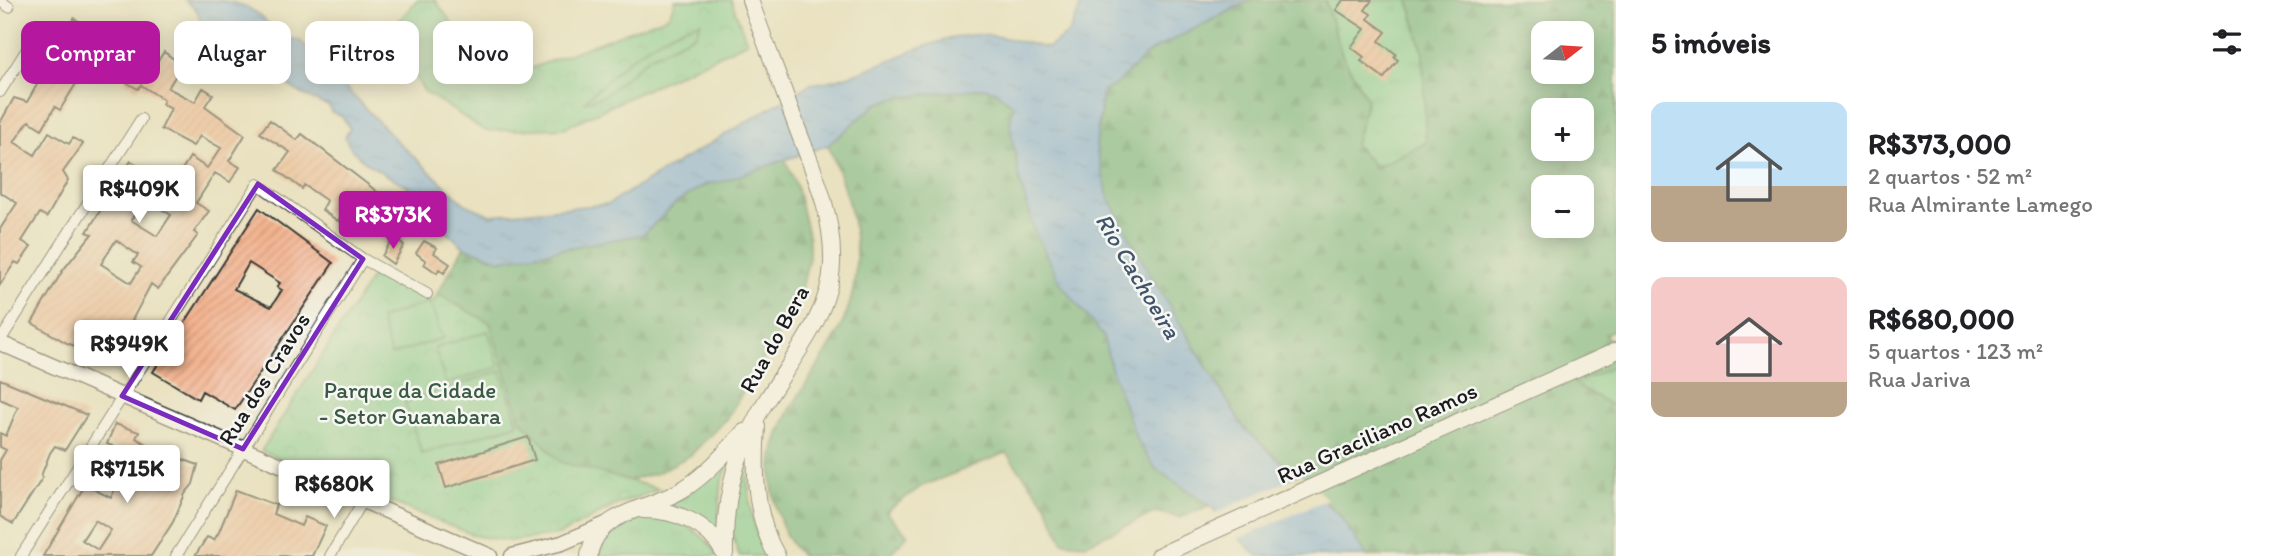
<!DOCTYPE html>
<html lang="pt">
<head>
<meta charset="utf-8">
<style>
  :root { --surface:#fff; --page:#f2f2f2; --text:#202124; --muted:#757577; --accent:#b5179e }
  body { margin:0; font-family:Itim,sans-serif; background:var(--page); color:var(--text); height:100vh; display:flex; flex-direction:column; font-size:26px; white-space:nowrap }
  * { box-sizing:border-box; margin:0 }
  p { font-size:23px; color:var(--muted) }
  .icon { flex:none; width:38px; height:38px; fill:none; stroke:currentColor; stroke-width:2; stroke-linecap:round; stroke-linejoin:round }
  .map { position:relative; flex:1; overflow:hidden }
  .drawer { display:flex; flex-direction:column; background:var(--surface); width:665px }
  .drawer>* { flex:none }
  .guide { position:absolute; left:21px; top:21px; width:665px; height:63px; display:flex; gap:14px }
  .needle { width:46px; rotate:73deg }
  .fabs { position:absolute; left:1531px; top:21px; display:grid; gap:14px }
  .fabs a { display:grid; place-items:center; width:63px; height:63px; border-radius:14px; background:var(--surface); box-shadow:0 4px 18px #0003; font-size:35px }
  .price { position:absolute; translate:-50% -60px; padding:0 16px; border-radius:7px; background:#fff; color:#222; font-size:23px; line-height:46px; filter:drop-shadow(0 2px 4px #0008) }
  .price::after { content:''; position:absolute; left:50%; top:42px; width:21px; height:16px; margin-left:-10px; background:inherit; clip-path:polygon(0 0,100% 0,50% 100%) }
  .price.current { background:var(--accent); color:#fff }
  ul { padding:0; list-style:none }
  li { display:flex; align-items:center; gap:21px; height:175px; padding:0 35px }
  li span { display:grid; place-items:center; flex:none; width:196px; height:140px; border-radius:14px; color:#555 }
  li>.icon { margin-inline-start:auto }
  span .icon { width:84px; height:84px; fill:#fffc; stroke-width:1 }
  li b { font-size:30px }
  h2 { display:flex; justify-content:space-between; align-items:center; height:84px; padding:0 35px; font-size:30px }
  .tag { padding:0 24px; border-radius:14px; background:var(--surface); box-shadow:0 4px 18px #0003; font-size:24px; line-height:63px }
  .tag.current { background:var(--accent); color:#fff }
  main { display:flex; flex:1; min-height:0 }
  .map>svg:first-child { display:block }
  .grass { fill:url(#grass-tufts); stroke:#487356; stroke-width:2 }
  .forest { fill:url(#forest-firs); stroke:#3d654b; stroke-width:2; fill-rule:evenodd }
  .park { fill:url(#park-crowns); stroke:#487356; stroke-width:2 }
  .pitch { fill:#73ca8f; stroke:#487356; stroke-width:2 }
  .water { fill:url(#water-ripples); stroke:#48627f; stroke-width:2 }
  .pier { fill:#eae1c0 }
  .building { fill:url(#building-hatch); fill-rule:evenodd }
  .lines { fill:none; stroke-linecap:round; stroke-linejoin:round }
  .street-casing { stroke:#3b3a35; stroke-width:12 }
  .secondary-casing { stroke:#3b3a35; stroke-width:17 }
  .primary-casing { stroke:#3b3a35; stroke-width:18 }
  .street { stroke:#fff; stroke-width:10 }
  .secondary { stroke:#fff; stroke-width:14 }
  .primary { stroke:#fff; stroke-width:16 }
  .marked { fill:none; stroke:#7b2cbf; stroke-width:5; stroke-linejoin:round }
  .labels { text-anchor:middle; stroke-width:5; stroke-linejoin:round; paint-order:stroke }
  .street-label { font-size:23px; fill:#1c1c1c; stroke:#f6f6f2 }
  .park-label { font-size:23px; fill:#3a5944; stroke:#f6f6f2 }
  .water-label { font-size:24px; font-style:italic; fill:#40546b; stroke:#f6f6f2 }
</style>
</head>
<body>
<main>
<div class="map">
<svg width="1616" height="556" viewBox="0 0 1616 556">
  <defs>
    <pattern id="grass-tufts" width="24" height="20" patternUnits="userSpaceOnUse" patternTransform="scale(1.75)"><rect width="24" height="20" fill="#73ca8f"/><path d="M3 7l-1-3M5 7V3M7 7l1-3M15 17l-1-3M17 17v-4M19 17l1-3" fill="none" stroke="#63ad7b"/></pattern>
    <pattern id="forest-firs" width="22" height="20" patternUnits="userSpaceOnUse" patternTransform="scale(1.75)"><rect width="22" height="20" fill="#5eae7a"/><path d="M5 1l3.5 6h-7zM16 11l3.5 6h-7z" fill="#4d8d63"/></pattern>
    <pattern id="park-crowns" width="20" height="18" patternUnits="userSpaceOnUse" patternTransform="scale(1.75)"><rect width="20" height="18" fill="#73ca8f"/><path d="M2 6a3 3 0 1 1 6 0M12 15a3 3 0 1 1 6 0" fill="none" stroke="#63ad7b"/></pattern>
    <pattern id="water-ripples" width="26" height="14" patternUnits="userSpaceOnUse" patternTransform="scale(1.75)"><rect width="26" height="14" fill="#75a9e2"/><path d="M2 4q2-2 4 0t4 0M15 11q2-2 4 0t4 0" fill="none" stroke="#5f89b6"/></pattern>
    <pattern id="building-hatch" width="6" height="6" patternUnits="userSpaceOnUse" patternTransform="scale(1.75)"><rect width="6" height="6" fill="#f3b28e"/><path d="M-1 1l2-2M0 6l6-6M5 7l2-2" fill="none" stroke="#d0987a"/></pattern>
  </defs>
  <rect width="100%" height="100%" fill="#f6f6f2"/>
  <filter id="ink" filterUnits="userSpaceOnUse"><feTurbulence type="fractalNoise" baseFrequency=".0143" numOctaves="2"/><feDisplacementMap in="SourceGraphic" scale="14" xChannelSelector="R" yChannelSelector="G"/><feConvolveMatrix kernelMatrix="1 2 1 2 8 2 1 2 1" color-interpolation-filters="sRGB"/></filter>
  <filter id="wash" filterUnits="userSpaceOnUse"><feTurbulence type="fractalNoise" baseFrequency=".00686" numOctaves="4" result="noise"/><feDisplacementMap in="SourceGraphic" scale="28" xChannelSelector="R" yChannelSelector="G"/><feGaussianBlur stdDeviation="1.57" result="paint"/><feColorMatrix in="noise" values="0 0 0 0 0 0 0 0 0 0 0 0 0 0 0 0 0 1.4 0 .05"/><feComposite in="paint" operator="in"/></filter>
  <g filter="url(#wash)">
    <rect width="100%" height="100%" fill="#eae1c0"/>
    <path class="grass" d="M 1325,0 L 1409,0 L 1423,53 L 1426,143 L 1375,167 L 1355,145 L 1367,99 L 1342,55 Z
      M 735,451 L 722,481 L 717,533 L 686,511 L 670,505 L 693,490 Z
      M 748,451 C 747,486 749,525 767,556 L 739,556 C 725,520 735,486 748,451 Z
      M 658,515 C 686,524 702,530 718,556 L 599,556 C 607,528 631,518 658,515 Z"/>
    <path class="forest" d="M 1251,0 L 1325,0 L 1342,55 L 1367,99 L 1355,145 L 1375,167 L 1426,143 L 1423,53 L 1409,0 L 1616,0 L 1616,329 L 1605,334 L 1616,347 L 1616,556 L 1367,556 L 1340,515 L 1244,428 L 1149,273 L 1108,196 L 1096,146 L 1103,91 L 1115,85 L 1151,51 ZM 1544,33 L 1582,33 L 1582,72 L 1544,72 ZM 1544,110 L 1582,110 L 1582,149 L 1544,149 ZM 1544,187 L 1582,187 L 1582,226 L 1544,226 Z
      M 983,88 L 995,91 L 1013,105 L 1010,125 L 1020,182 L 1035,232 L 1103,336 L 1113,375 L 1155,468 L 1210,505 L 1181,518 L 1156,512 L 1086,544 L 1063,542 L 1046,504 L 1006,453 L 922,486 L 886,512 L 908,535 L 888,556 L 802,556 C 787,542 783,530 777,510 C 749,416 838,371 853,290 C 863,239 847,191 828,145 L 877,104 L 895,98 Z
      M 785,159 L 796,185 L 809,239 L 809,257 L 799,302 L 727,418 L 691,455 L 657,473 L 628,481 L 560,462 L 520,419 L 490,323 L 437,294 L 464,247 L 501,260 L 643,234 L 677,202 L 707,184 Z"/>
    <path class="park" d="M 417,0 L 435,0 L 495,82 L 669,16 L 675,0 L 731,0 L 747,42 L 564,128 L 485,131 L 424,91 L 389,32 Z
      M 373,275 L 434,302 L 437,294 L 490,323 L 520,419 L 560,462 L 660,489 L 616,505 L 559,535 L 509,541 L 476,536 L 261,451 Z
      M 1616,365 L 1616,408 L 1575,384 Z"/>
    <path class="pitch" d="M 701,22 L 696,34 L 649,57 L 605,95 L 584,102 C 620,66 651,35 701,22 Z
      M 430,302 L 442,338 L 391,355 L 380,319 Z
      M 488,331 L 499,367 L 446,384 L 435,348 Z
      M 501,371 L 518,424 L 422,454 L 405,402 Z"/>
    <path class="water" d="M 185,0 C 229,0 254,0 277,35 L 300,41 L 398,142 L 465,204 L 491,215 L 608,204 L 810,84 C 866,78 914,42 971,35 C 995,33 1023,43 1047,48 L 1069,33 L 1083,0 L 1251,0 L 1151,51 L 1115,85 L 1103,91 L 1096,146 L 1108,196 L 1149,273 L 1244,428 L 1340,516 L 1367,556 L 1258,556 L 1228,528 L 1210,505 L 1155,468 L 1137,440 L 1113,375 L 1103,336 L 1061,284 L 1035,232 L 1020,182 L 1010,125 L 1013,105 L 995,91 L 983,88 L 895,98 L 877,104 L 828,145 L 721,182 L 706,184 L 677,202 L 644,234 L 501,260 L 464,247 L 414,203 L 409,187 C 389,176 351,160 345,136 L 350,129 L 342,116 L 331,112 L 329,106 C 311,100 275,83 272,62 L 262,56 L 256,58 L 216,37 L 201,24 L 198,12 Z"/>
    <path class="pier" d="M 1301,475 L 1327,499 L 1236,540 L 1213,514 Z"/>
    <g id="blocks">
      <path class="building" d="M 1343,0 L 1372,0 L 1365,10 L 1371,14 L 1368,19 L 1386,32 L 1379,41 L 1396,54 L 1394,57 L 1398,60 L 1384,78 L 1361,61 L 1364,57 L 1351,47 L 1365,29 L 1336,10 Z
        M 74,18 L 90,28 L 76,53 L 61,44 Z
        M 123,48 L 139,59 L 146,55 L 157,62 L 164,52 L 182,65 L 168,88 L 195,102 L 203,88 L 213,94 L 205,106 L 245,135 L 229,161 L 240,167 L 230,182 L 215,173 L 196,203 L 209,211 L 194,232 L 198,235 L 158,289 L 151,284 L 132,320 L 137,322 L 117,362 L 67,343 L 32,323 L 63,270 L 92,234 L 87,232 L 131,161 L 171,187 L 190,157 L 207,168 L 221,148 L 200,136 L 193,146 L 161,129 L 171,109 L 162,104 L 164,100 L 141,85 L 138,89 L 124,81 L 132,68 L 116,58 ZM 144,198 L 171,215 L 157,236 L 131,220 ZM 116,240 L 138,255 L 133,262 L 141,267 L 131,283 L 101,264 Z
        M 35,51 L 67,73 L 82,52 L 99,63 L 90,76 L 83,72 L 60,110 L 55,107 L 42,129 L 29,121 L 14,142 L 35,155 L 49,132 L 69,144 L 73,138 L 83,144 L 63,172 L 68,180 L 47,217 L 40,213 L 22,241 L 31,247 L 19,264 L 15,262 L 0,285 L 0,229 L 17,203 L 0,192 L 0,123 L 14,98 L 27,102 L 45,71 L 29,60 Z
        M 270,120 L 297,140 L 302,134 L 384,197 L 380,204 L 405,220 L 393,239 L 361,219 L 358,223 L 343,213 L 338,221 L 322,210 L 327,201 L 304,185 L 302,189 L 277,170 L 290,152 L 260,133 Z
        M 259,208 L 333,263 L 235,410 L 202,391 L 198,399 L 153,372 ZM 249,263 L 280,283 L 277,287 L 282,290 L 271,307 L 234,289 Z
        M 393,238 L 404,245 L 393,264 L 382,256 Z
        M 424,241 L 437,248 L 434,253 L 450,264 L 444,273 L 439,269 L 437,273 L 424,264 L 426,261 L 416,253 Z
        M 0,379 L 87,415 L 65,450 L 55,446 L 50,453 L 41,476 L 43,477 L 13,524 L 0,516 L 0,460 L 6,450 L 0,447 L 0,433 L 6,436 L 18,407 L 0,399 Z
        M 115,424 L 139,432 L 136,438 L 157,450 L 198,465 L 193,484 L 185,494 L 173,522 L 151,556 L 43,556 L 85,485 L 111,498 L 130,453 L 107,444 ZM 95,520 L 111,530 L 98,550 L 82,540 Z
        M 528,437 L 535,460 L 446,488 L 439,465 Z
        M 236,490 L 276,505 L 273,514 L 301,526 L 305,517 L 326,526 L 312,556 L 195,556 L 207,537 L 214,540 L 219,532 Z"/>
    </g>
  </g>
  <g filter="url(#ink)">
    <use href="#blocks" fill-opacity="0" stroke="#3b3a35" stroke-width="2"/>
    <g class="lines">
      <defs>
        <path id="street" d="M 0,1 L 9,7
          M 0,92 L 29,46
          M 0,341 L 141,119
          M 21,556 L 258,184 L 363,259 L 427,294
          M 176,556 L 363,259
          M 330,556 L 363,501"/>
        <path id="secondary" d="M 0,343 L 490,556
          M 512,556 L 562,543 L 606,524"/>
        <path id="primary" d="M 757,426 C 754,469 754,517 777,556
          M 643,510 C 676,510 708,523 724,553
          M 725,554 C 724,503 733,460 758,415 C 783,368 830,320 832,264 C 834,215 813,170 796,125 C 781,83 765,42 750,0
          M 589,556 C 596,509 653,510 685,488 C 708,473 726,452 744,432
          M 1158,556 L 1616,351"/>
      </defs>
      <use href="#street" class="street-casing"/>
      <use href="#secondary" class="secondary-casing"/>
      <use href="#primary" class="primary-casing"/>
      <use href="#street" class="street"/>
      <use href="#secondary" class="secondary"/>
      <use href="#primary" class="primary"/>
    </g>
  </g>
  <path d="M0 0H1616V556H0ZM 258,184 L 363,259 L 243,449 L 122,396 Z" fill="#eae1c0" fill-opacity=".55" fill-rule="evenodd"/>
  <path class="marked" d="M 258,184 L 363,259 L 243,449 L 122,396 Z"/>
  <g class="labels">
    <g class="street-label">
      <text transform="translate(774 339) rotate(-61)" y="8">Rua do Bera</text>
      <text transform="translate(264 379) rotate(-58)" y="8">Rua dos Cravos</text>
      <text transform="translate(1377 433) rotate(-24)" y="8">Rua Graciliano Ramos</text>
    </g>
    <g class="park-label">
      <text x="410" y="398">Parque da Cidade<tspan x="410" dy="26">- Setor Guanabara</tspan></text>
    </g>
    <g class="water-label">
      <text transform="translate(1138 276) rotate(59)" y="8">Rio Cachoeira</text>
    </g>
  </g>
</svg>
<div class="fabs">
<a><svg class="needle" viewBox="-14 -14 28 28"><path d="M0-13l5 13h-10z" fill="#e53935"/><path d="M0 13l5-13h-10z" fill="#757577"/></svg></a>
<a>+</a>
<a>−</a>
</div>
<b class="price" style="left:139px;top:225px">R$409K</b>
<b class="price current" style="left:393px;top:251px">R$373K</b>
<b class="price" style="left:129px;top:380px">R$949K</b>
<b class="price" style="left:127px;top:505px">R$715K</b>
<b class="price" style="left:334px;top:520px">R$680K</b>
<div class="guide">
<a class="tag current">Comprar</a>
<a class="tag">Alugar</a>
<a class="tag">Filtros</a>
<a class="tag">Novo</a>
</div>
</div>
<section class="drawer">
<h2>5 imóveis<svg class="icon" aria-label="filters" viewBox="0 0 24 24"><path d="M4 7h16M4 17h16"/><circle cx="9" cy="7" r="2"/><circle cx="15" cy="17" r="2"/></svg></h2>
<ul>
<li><span style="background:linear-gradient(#bfe0f5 60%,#b9a48a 0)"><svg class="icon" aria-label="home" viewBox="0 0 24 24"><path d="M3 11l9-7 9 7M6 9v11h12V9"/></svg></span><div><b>R$373,000</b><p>2 quartos · 52 m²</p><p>Rua Almirante Lamego</p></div></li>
<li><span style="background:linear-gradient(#f6c9c9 75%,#b9a48a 0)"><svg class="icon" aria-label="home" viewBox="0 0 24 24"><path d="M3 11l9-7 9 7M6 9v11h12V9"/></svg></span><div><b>R$680,000</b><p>5 quartos · 123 m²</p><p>Rua Jariva</p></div></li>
</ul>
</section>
</main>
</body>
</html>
